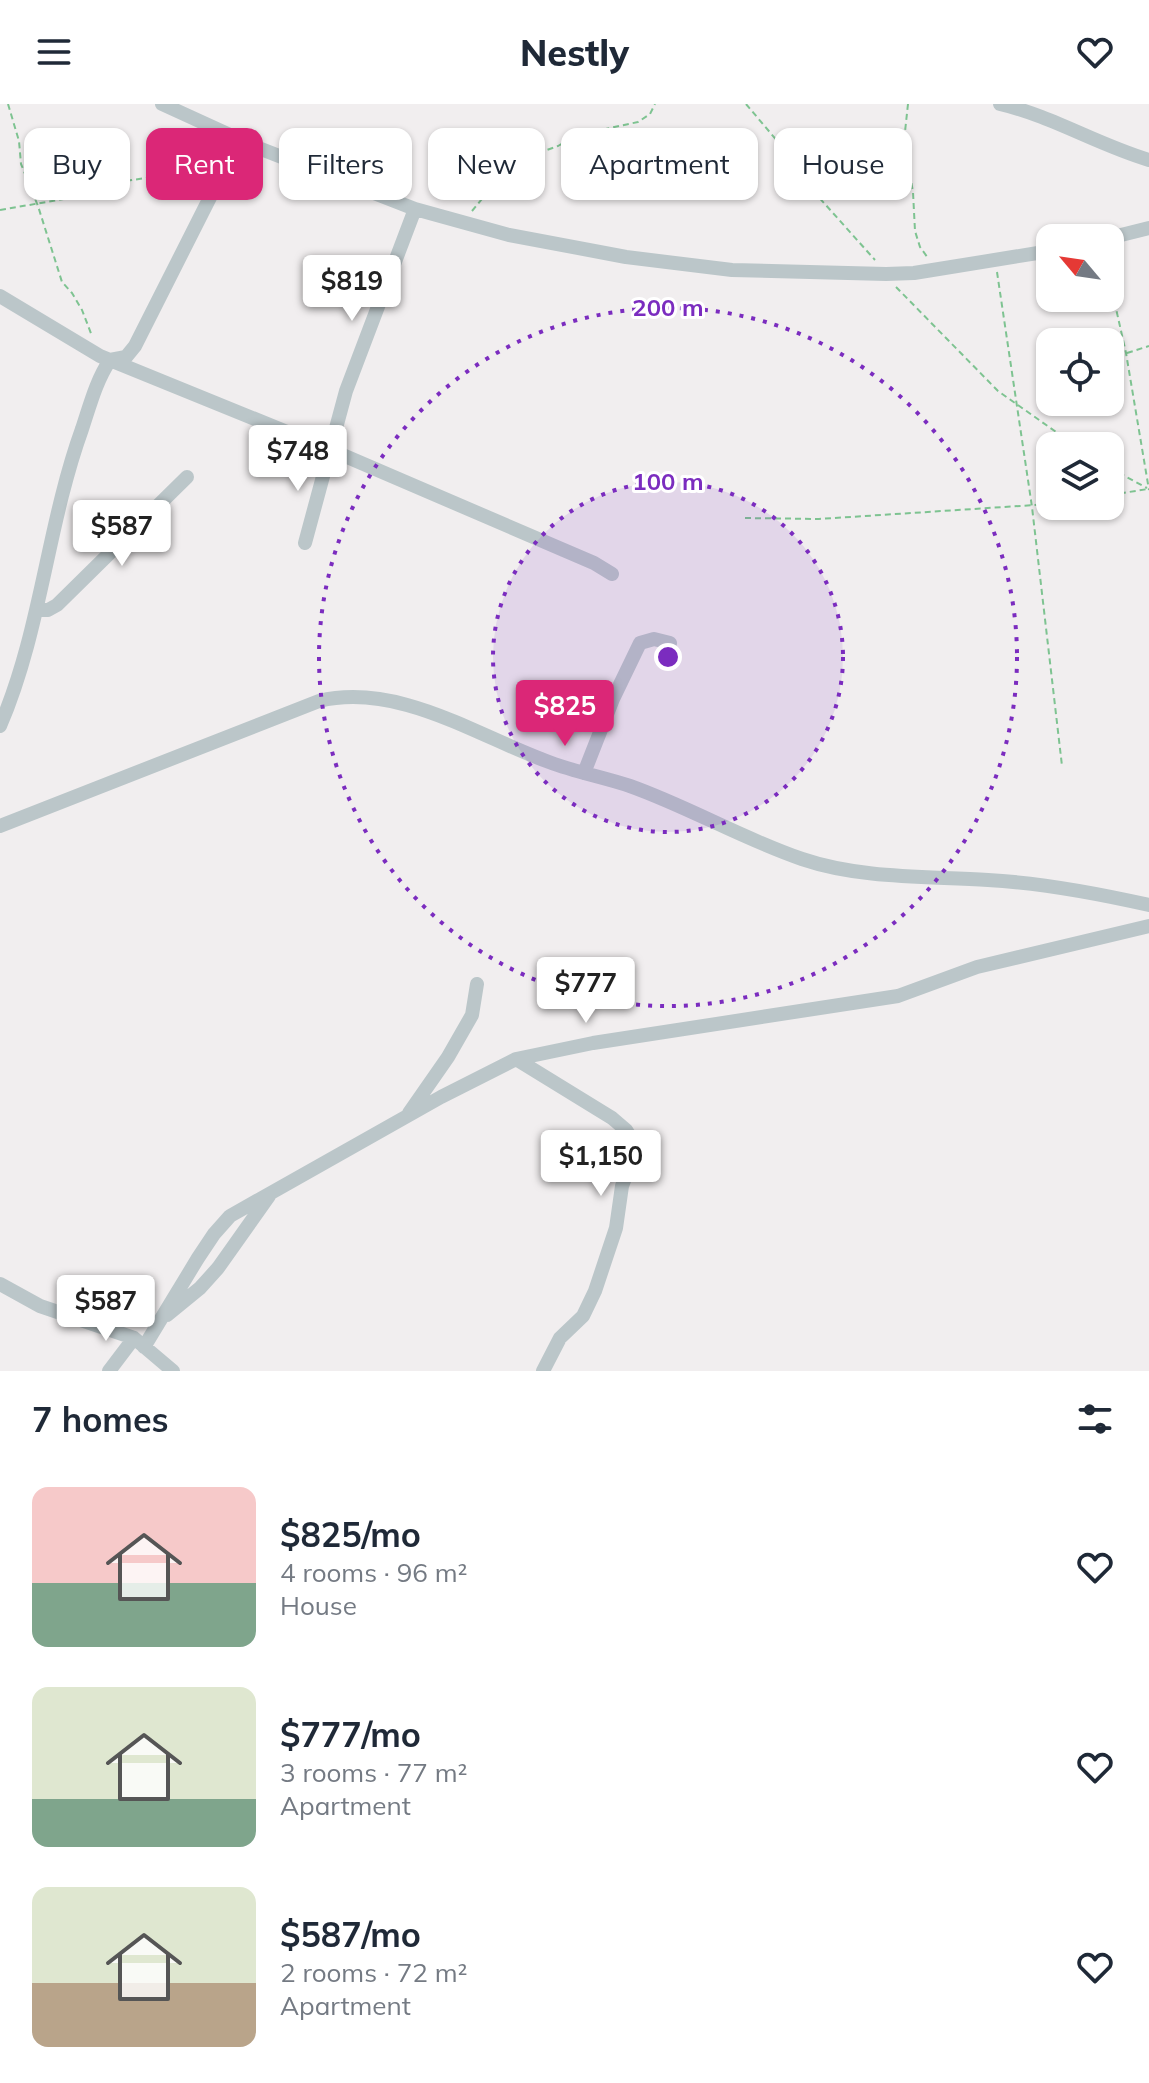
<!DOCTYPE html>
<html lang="en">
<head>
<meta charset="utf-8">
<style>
  :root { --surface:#fff; --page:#f2f2f3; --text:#1f2937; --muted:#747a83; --accent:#db2777 }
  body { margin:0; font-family:Mulish,sans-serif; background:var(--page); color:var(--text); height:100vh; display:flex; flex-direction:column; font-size:30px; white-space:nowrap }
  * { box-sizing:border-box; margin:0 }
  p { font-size:26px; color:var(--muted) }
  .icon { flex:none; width:44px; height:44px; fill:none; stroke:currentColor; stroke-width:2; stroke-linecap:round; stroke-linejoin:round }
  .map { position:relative; height:1267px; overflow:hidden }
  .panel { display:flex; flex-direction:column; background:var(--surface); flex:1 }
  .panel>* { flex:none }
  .banner { position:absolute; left:24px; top:24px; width:1102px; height:72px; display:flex; gap:16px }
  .needle { width:52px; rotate:299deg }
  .controls { position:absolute; left:1036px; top:120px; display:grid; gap:16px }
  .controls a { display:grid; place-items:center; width:88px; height:88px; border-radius:16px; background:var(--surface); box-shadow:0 2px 6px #0004; font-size:40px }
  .price { position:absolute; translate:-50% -68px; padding:0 18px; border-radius:8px; background:#fff; color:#222; font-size:26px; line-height:52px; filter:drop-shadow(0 2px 4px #0008) }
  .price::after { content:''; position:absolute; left:50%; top:48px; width:24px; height:18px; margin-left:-12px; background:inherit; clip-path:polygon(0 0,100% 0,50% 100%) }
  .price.current { background:var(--accent); color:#fff }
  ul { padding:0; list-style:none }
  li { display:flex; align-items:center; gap:24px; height:200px; padding:0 32px }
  li span { display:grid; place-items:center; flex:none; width:224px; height:160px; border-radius:16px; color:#555 }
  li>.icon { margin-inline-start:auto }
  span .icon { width:96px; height:96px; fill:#fffc; stroke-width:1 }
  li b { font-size:34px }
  h2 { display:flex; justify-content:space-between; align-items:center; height:96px; padding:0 32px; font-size:34px }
  .pill { padding:0 28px; border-radius:16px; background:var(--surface); box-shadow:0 2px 6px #0004; font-size:28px; line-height:72px }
  .pill.current { background:var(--accent); color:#fff }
  header { display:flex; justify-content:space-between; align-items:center; height:104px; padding:0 32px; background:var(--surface); font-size:36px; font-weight:800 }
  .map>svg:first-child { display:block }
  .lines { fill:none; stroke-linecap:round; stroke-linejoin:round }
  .path { stroke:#7ec391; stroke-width:2; stroke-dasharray:6 4; stroke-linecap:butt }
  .street { stroke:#bbc6c9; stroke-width:14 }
  .ring { fill:none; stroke:#7b2cbf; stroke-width:4; stroke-dasharray:4 8 }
  .centre { fill:#7b2cbf; stroke:#fff; stroke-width:4 }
  .ring-label { font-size:24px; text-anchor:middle; font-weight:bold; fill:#7b2cbf; stroke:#fff; stroke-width:6; stroke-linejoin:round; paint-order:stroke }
</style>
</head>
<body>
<header><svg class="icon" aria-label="menu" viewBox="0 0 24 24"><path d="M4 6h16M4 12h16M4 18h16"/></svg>Nestly<svg class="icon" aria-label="heart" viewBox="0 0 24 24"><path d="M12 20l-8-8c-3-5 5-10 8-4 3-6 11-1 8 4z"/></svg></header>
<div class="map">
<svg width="1149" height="1267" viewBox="0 0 1149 1267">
  <rect width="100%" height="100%" fill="#f1eeef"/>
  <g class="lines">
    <path class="path" d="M 8,0 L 19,37 L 21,60 L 38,102 L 62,178 L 72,189 L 82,206 L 92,232
      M 746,0 L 784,45 L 807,80 L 875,156
      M 908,0 L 904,37 L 913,88 L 915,127 L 920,143 L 928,154
      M 0,106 L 81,92 L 118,78 L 167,71 L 215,52
      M 472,107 L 505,67 L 519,56 L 558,42 L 577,31 L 638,18 L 650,10 L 655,0
      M 997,168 L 1032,403 L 1062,662
      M 1110,178 L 1126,249 L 1149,386
      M 896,183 L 998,287 L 1076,342
      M 1127,249 L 1149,242
      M 1110,364 L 1147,384
      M 1110,391 L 1148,385
      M 745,414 L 819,415 L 1050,400"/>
    <path class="street" d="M 162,0 L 256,43 L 415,105 L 509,131 L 626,153 L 732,166 L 886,170 L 914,169 L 1050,147
      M 1000,0 C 1052,12 1098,41 1149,56
      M 1109,134 L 1149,124
      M 0,192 L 100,252 L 331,346 L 594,459 L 612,470
      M 305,439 L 346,287 L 415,105
      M 37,506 L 48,506 L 57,501 L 187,373
      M 0,622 C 41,527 47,422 82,325 C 90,301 96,277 110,256 L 126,253 L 135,242 L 239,36
      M 584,669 L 613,595 L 640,539 L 654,535 L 670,539
      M 0,722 L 319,597 C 398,578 477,632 549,658 C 575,668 603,673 630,682 C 689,703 743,735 802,755 C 861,775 927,772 988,776 C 1043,779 1096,789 1149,801
      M 516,955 L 612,1014 L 626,1026 L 634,1039 L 631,1058 L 622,1082 L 616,1124 L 595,1187 L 583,1212 L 560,1234 L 543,1267
      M 409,1009 L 448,953 L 472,911 L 477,880
      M 0,1180 L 40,1202 L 134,1234 L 173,1267
      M 167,1211 L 200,1184 L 218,1164 L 269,1092
      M 144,1243 L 198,1154 L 214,1130 L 230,1112 L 441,993 L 516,955 L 593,939 L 898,892 L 977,863 L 1149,822
      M 109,1267 L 134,1234"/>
  </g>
  <circle cx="668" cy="553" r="175" fill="#7b2cbf" fill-opacity=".12"/>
  <g class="ring">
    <circle cx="668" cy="553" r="175"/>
    <circle cx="668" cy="553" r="349"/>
  </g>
  <circle cx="668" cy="553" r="12" class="centre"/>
  <g class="ring-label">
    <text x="668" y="212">200 m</text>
    <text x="668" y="386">100 m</text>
  </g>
</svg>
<div class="controls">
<a><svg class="needle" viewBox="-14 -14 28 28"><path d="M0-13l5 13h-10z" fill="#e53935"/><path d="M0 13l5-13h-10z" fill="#747a83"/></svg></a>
<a><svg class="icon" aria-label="locate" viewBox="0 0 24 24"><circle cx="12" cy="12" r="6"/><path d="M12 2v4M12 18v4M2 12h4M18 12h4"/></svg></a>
<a><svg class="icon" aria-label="layers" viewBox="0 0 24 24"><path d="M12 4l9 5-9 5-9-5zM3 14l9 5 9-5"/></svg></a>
</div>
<b class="price" style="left:352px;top:219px">$819</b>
<b class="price" style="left:298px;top:389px">$748</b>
<b class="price" style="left:122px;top:464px">$587</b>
<b class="price current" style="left:565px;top:644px">$825</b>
<b class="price" style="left:586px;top:921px">$777</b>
<b class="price" style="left:601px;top:1094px">$1,150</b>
<b class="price" style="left:106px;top:1239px">$587</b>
<div class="banner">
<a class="pill">Buy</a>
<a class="pill current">Rent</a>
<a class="pill">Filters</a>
<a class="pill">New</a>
<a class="pill">Apartment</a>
<a class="pill">House</a>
</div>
</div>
<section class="panel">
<h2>7 homes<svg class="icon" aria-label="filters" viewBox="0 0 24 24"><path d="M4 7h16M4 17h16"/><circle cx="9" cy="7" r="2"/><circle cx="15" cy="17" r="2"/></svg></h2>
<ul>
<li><span style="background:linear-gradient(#f6c9c9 60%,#7fa58c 0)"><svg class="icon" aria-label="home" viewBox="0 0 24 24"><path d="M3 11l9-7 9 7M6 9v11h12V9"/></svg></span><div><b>$825/mo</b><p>4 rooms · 96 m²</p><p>House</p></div><svg class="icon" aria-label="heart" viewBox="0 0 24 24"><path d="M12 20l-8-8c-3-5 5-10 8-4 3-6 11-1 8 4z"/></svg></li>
<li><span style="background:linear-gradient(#dfe7d0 70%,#7fa58c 0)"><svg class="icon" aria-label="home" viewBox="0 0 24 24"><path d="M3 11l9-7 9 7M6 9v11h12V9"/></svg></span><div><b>$777/mo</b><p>3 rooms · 77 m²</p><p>Apartment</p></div><svg class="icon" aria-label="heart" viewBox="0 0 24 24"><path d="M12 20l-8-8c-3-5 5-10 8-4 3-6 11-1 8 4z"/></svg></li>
<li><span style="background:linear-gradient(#dfe7d0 60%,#b9a48a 0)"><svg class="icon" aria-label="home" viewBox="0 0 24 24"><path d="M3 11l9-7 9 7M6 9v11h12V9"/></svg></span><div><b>$587/mo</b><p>2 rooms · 72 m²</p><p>Apartment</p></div><svg class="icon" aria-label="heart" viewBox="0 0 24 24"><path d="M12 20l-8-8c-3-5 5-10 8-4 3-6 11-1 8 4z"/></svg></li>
</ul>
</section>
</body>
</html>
